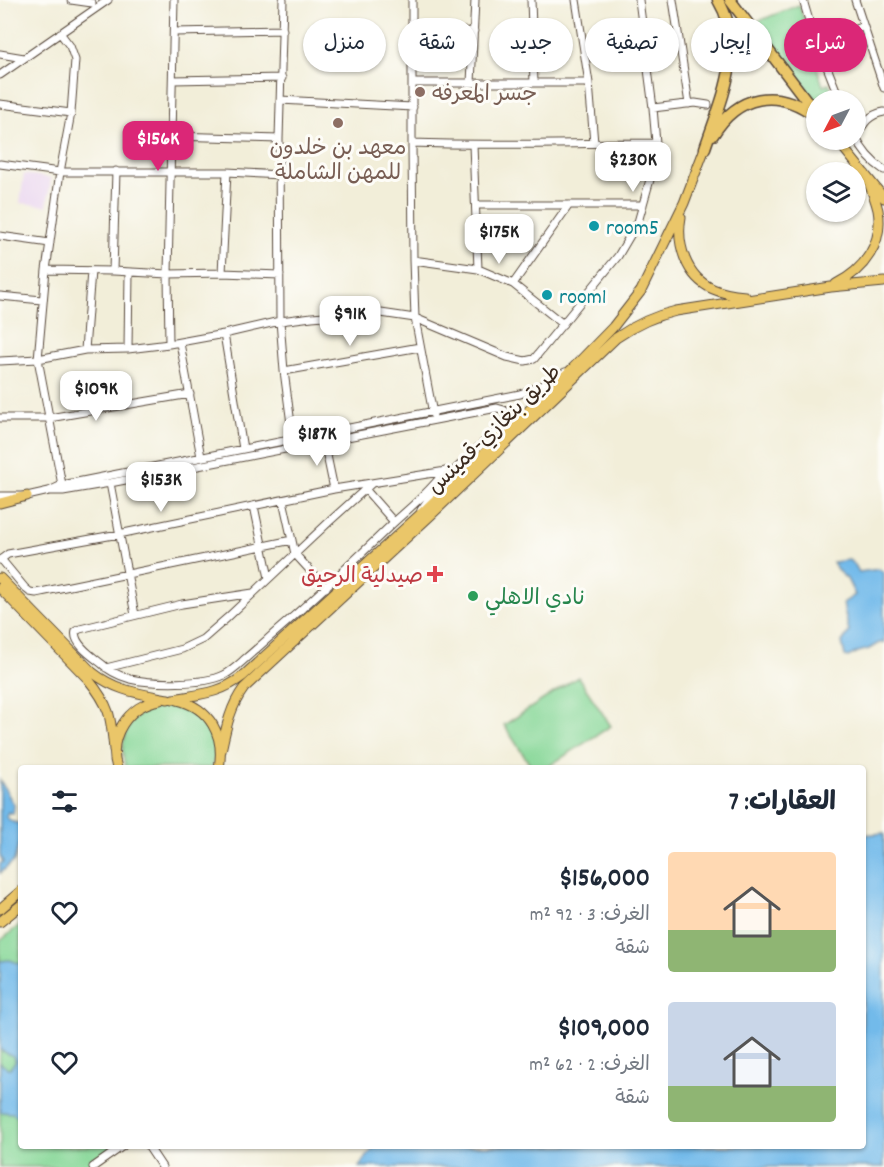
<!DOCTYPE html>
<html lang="ar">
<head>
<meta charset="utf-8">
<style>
  :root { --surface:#fff; --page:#f2f2f3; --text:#1f2937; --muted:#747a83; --accent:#db2777 }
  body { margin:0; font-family:Dekko,"Playpen Sans Arabic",sans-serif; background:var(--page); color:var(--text); direction:rtl; height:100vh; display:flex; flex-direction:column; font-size:22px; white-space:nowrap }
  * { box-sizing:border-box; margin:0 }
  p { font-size:20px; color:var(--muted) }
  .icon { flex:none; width:33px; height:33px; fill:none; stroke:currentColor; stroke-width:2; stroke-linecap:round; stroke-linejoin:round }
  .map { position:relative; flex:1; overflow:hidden; direction:ltr }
  .side { position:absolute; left:18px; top:765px; width:848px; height:384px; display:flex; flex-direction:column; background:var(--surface); border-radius:6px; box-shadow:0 2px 4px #0004; direction:rtl }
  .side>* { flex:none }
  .guide { position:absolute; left:18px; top:18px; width:849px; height:54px; direction:rtl; display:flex; gap:12px }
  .needle { width:39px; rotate:229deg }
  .buttons { position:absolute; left:806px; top:90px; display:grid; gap:12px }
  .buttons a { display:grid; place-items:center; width:60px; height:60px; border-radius:50%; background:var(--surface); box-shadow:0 2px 4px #0004; font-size:30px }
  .price { position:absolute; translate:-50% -51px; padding:0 14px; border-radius:12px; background:#fff; color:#222; font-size:20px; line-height:39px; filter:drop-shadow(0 2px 3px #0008) }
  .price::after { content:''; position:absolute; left:50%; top:36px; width:18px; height:14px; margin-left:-9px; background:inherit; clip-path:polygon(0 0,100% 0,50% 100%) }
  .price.on { background:var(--accent); color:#fff }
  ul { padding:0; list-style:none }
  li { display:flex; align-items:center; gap:18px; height:150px; padding:0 30px }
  li span { display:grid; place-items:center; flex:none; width:168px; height:120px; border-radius:6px; color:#555 }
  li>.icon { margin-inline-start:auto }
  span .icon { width:72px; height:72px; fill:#fffc; stroke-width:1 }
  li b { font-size:26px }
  h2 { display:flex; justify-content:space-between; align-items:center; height:72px; padding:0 30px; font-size:26px }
  .chip { padding:0 21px; border-radius:27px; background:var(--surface); box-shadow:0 2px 4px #0004; font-size:21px; line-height:54px }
  .chip.on { background:var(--accent); color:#fff }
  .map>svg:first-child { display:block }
  .built { fill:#e8d2ef }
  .green { fill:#86d797; stroke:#60805a; stroke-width:1.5 }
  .water { fill:#72baea; stroke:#567284; stroke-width:1.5 }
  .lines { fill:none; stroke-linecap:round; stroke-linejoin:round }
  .minor-casing { stroke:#56473a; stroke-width:9 }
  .major-casing { stroke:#56473a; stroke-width:11 }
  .highway-casing { stroke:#56473a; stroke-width:13 }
  .minor { stroke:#fff; stroke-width:7 }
  .major { stroke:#eac669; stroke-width:9 }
  .highway { stroke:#eac669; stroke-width:10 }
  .education-dot { fill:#8d6e63; stroke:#fdfcf7; stroke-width:2 }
  .culture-dot { fill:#0f9aa8; stroke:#fdfcf7; stroke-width:2 }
  .health-dot { fill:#e0444e; stroke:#fdfcf7; stroke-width:2 }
  .leisure-dot { fill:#2e9e5b; stroke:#fdfcf7; stroke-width:2 }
  .labels { text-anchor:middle; stroke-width:6; stroke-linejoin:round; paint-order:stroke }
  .education-label { font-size:22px; fill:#785e54; stroke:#fdfcf7; text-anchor:start }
  .culture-label { font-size:22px; fill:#0d838f; stroke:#fdfcf7; text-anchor:start }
  .street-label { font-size:22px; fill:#3b2a1e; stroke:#fdfcf7 }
  .health-label { font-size:22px; fill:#be3a42; stroke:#fdfcf7; text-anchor:end }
  .leisure-label { font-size:22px; fill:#27864d; stroke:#fdfcf7; text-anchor:start }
</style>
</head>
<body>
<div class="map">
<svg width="884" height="1167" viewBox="0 0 884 1167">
  <rect width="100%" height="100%" fill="#fdfcf7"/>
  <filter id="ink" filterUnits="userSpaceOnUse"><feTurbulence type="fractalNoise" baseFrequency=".0167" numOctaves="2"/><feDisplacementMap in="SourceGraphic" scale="12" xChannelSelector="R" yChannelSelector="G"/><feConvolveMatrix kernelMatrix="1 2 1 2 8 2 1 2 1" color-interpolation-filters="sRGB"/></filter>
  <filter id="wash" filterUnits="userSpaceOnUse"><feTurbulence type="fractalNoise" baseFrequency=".008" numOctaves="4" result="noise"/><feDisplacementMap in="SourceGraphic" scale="24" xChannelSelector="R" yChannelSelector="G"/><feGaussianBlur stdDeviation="1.35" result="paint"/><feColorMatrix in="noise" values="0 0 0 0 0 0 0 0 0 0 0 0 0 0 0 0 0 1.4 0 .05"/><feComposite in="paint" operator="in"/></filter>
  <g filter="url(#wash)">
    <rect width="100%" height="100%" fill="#f2eed9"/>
    <path class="built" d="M 24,174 L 51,178 L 47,206 L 20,203 Z"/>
    <path class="green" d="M 799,5 L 816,54 L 813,55 L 823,86 L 829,84 L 836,100 L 816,100 L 816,102 L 753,23 Z
      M 578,677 L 611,726 L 546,768 L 532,768 L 504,725 Z
      M 162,705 C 172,705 181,705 190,710 C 210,720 221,747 212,768 L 126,768 C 118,746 125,720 148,709 C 152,707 158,706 162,705 Z
      M 21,924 L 21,1146 L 117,1146 L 88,1167 L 0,1167 L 0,941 Z"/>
    <path class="water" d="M 849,560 L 855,565 L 859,572 L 879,569 L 884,573 L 884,643 L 879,643 L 869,649 L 858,652 L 848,657 L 845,656 L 842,642 L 849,632 L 843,603 L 855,595 L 847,579 L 838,571 L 833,562 Z
      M 0,780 L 14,805 L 13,814 L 8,812 L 6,817 L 13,822 L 21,824 L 21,837 L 14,861 L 0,873 L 0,864 L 3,862 L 0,855 Z
      M 884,833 L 884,1167 L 359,1167 L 375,1146 L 862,1146 L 863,835 Z
      M 10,960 L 21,964 L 21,1120 L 13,1113 L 0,1112 L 0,1063 L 7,1068 L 10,1068 L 16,1061 L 13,1056 L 0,1050 L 0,961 Z"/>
  </g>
  <g filter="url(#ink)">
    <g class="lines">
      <defs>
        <path id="minor" d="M 71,0 L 92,3
          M 283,0 L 279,139 L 280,321 L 284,371 L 293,439
          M 412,0 L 412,143 L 413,260 L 415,318 L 433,414
          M 531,0 L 534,83
          M 576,0 L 589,83 L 594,143
          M 673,0 L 689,104
          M 803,0 L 810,24 L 840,100
          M 855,0 L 884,88
          M 174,32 L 283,30
          M 412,32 L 474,31
          M 60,33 L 70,46 L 75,60 L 71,113 L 60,172 L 46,270 L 38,359 L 62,485
          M 818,45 L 863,26
          M 0,54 L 24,58
          M 0,75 L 108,0
          M 173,80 L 282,78
          M 412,83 L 589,83
          M 471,83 L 475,0
          M 280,100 L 413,107
          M 0,104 L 71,113
          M 653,108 L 695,103 L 708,105
          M 171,136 L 279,139
          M 855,136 C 862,151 870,161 884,170
          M 855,139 C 863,125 867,115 884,112
          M 412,143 C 493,146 575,143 656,143
          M 473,145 L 478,269
          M 0,164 L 60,172 L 227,172 L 280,175
          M 476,205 L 643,205
          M 0,236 L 50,243
          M 413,260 L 478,269 L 513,284 L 563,324
          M 46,270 L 113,271 L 168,274 L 222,273 L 280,275
          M 113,271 L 116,171
          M 222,273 L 227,172
          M 513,284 L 569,205
          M 0,296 L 42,300
          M 224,334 L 243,449
          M 180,343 L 201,457
          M 169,344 L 168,274 L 174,0
          M 128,349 L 129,272
          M 85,350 L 91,271
          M 0,361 L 38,359 L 85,350 L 128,349 L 169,344 L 224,334 L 280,321 L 312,317 L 374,312 L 415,318 L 507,357 L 525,361 L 534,359 L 618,256 L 638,222 L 655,162 L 656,143 L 653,108 L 639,0
          M 284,371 L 420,347
          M 0,418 L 49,418 L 190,394
          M 324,441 L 334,489
          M 110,483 L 135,615
          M 365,489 L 394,522
          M 49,491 L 62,485 L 520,394 L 543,385 L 565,372
          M 0,496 L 27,496 L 49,491 L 63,491 L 110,483 L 497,408 L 504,410 L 507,416 L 504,423 C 476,451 444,476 421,510
          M 283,500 L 295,554 L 326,588
          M 254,506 L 269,578
          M 1,559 L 25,588 L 30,592 L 36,593 L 292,540
          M 0,560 L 8,554 L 119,534 L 334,489 L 446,471
          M 253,593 L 182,604 L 80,629 L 76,631 C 72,643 93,657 102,664 C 109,671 120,676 130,679 C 152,684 204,685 224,675 C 232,671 239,664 246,658 C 260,646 273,634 287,622 C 322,591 356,559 390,526 C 408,509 430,492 444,472
          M 106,668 L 182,649 L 203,639 L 227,618 L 330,521 L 371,484
          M 148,1146 L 162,1167
          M 93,1167 L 123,1146"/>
        <path id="major" d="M 837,140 L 884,198
          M 681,217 C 676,244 686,277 713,289 C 724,294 734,295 745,296
          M 836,284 C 864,270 884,243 878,210 C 875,197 870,186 865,174
          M 0,503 L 27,496
          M 0,578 L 92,672 C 116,691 138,693 168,699
          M 0,588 L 88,679 C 110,706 111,716 114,750
          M 173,699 C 200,694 220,694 243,676 L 426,509 L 573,368 L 613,327 L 641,291 L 684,203 L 705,148
          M 177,700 C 210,708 225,735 219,768
          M 221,751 C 226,728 230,707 244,688 L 431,515 L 616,338 C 635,325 653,316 676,311 L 831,287 L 884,282
          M 117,768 C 107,737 128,705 160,700
          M 0,909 L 21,891
          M 0,922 L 21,905"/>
        <path id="highway" d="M 730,0 L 816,113
          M 713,135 C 738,94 777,88 814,115
          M 705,148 C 721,100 747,48 718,0"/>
      </defs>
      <use href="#minor" class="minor-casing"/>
      <use href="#major" class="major-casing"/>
      <use href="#highway" class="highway-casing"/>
      <use href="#minor" class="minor"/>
      <use href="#major" class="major"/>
      <use href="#highway" class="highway"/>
    </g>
  </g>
  <g class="education-dot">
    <circle cx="420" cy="92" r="6"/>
    <circle cx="338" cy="123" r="6"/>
  </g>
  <g class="culture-dot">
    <circle cx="594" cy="226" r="6"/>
    <circle cx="547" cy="295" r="6"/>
  </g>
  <path class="health-dot" d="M432 565h6v6h6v6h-6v6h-6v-6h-6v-6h6z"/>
  <circle class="leisure-dot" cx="473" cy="596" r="6"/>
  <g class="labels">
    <g class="education-label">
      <text x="432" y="100">جسر المعرفه</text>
      <text x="338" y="154" text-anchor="middle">معهد بن خلدون<tspan x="338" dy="25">للمهن الشاملة</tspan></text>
    </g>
    <g class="culture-label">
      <text x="606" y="234">room5</text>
      <text x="559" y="303">room1</text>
    </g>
    <g class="street-label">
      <text transform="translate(493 428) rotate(-44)" y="8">طريق بنغازي-قمينس</text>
    </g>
    <g class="health-label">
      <text x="423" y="582">صيدلية الرحيق</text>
    </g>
    <g class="leisure-label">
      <text x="485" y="604">نادي الاهلي</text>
    </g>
  </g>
</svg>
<div class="buttons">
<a><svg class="needle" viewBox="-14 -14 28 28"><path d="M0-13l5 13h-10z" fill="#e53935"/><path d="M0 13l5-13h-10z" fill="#747a83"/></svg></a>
<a><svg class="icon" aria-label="layers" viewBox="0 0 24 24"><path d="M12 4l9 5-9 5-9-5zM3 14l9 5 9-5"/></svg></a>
</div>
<b class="price on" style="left:158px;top:172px">$156K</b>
<b class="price" style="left:633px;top:193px">$230K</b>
<b class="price" style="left:499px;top:265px">$175K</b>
<b class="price" style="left:350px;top:347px">$91K</b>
<b class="price" style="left:96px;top:422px">$109K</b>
<b class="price" style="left:317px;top:467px">$187K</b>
<b class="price" style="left:161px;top:513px">$153K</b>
<div class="guide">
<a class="chip on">شراء</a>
<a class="chip">إيجار</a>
<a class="chip">تصفية</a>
<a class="chip">جديد</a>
<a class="chip">شقة</a>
<a class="chip">منزل</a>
</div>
<section class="side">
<h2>العقارات: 7<svg class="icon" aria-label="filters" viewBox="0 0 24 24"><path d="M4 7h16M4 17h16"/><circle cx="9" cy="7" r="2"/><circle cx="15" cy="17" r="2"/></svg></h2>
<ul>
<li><span style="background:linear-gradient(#ffd9b3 65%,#8fb573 0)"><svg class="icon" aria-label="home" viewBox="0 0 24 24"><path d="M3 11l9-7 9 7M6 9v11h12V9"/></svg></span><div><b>$156,000</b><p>الغرف: 3 · 92 m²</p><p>شقة</p></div><svg class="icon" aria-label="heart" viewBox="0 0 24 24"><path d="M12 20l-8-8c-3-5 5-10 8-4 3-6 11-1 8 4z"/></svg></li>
<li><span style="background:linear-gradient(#c9d6e8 70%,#8fb573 0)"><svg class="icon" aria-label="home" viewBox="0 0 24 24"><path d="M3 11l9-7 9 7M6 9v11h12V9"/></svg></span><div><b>$109,000</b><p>الغرف: 2 · 62 m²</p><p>شقة</p></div><svg class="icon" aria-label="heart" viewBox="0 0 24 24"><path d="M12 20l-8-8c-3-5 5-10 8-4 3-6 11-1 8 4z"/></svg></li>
</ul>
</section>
</div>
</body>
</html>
